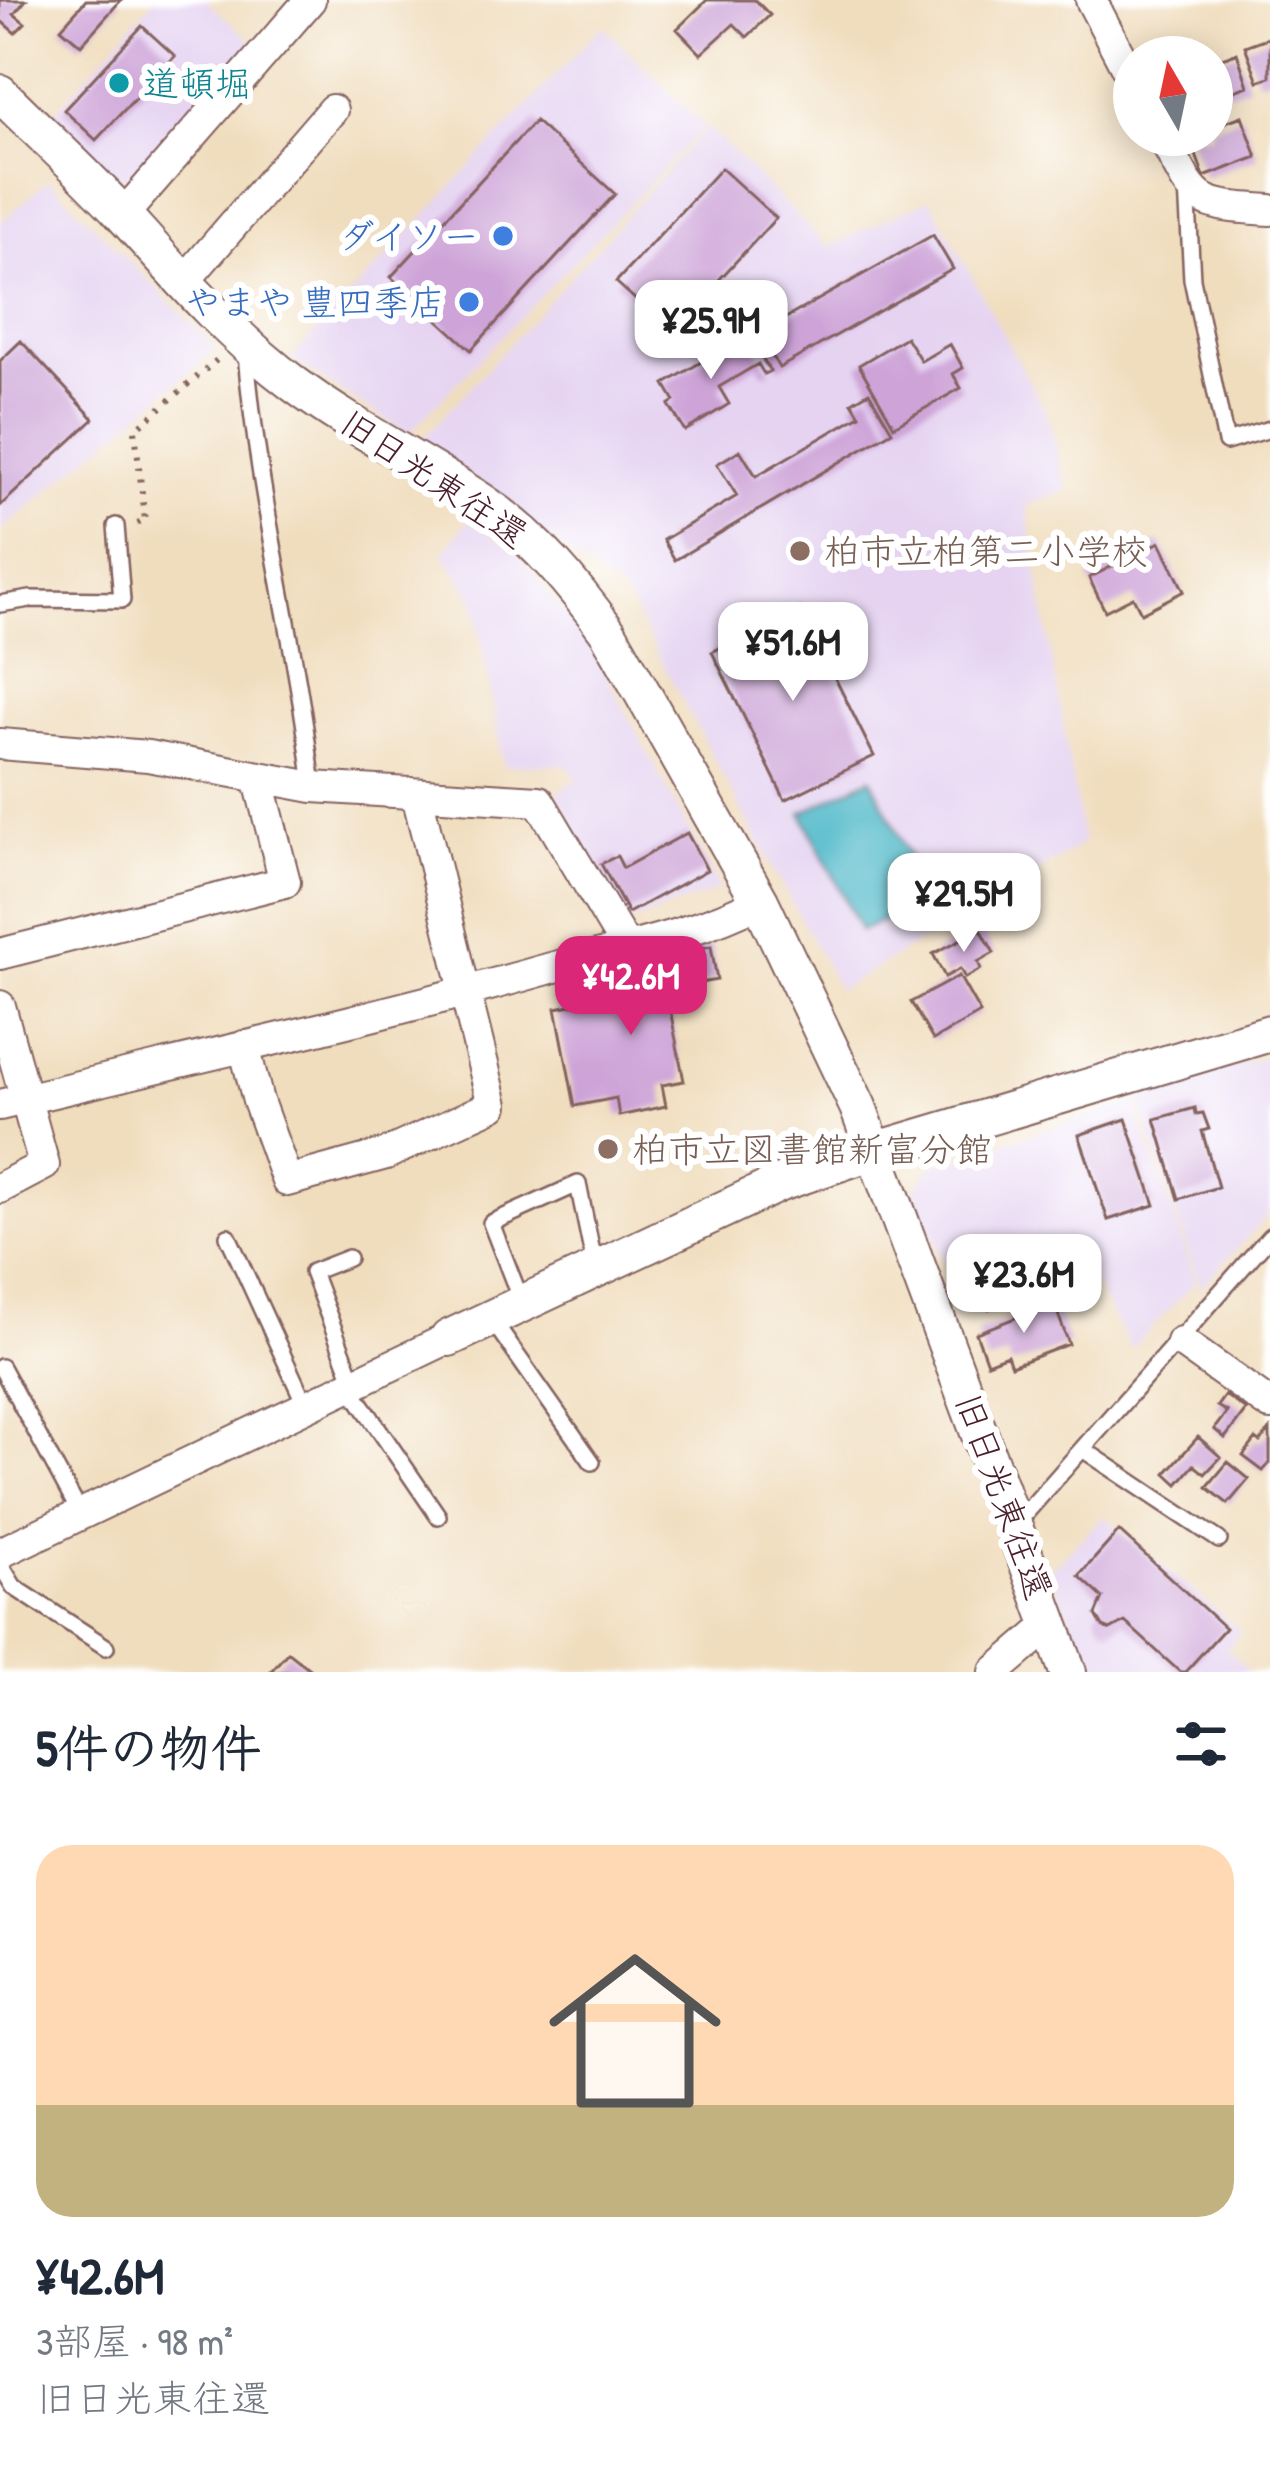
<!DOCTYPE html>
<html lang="ja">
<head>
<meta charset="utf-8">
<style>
  :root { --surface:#fff; --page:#f2f2f3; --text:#1f2937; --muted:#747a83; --accent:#db2777 }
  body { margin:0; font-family:"Patrick Hand","Klee One",sans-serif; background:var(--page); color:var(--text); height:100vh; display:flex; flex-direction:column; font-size:45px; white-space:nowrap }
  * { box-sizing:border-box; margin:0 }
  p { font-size:39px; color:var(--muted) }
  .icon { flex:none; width:66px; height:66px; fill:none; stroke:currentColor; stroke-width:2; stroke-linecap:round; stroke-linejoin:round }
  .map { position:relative; height:1672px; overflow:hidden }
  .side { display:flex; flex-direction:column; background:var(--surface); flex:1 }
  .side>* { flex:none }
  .needle { width:78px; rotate:351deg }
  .controls { position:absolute; left:1113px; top:36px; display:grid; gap:24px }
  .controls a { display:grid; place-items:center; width:120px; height:120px; border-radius:50%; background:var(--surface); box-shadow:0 6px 30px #0003; font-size:60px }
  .price { position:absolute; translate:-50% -102px; padding:0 27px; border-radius:24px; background:#fff; color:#222; font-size:39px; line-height:78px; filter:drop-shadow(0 3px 6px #0008) }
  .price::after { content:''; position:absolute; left:50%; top:72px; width:36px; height:27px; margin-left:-18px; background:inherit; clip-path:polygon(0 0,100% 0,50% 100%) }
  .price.selected { background:var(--accent); color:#fff }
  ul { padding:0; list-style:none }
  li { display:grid; align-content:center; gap:24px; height:636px; padding:0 36px }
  li span { display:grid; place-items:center; height:372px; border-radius:36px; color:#555 }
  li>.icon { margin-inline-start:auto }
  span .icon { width:216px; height:216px; fill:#fffc; stroke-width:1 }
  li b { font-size:51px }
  h2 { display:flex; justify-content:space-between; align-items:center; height:144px; padding:0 36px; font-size:51px }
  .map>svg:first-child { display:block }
  .built { fill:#e5d3f1 }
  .water { fill:#4bb7c8; stroke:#4a6b7a; stroke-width:3 }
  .building { fill:#cea4d8 }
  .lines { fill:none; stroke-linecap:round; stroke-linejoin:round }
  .service-casing { stroke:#84625e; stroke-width:20 }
  .minor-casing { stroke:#84625e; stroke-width:34 }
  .tertiary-casing { stroke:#84625e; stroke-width:40 }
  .path { stroke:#84625e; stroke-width:6; stroke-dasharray:3 9; stroke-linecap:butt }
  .service { stroke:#fff; stroke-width:15 }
  .minor { stroke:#fff; stroke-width:30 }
  .tertiary { stroke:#fff; stroke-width:36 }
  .culture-dot { fill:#0f9aa8; stroke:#fff; stroke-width:4.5 }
  .shop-dot { fill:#3f7fe0; stroke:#fff; stroke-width:4.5 }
  .education-dot { fill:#8d6e63; stroke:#fff; stroke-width:4.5 }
  .labels { text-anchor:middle; stroke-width:12; stroke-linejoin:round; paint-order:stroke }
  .culture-label { font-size:36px; fill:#0d838f; stroke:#fff; text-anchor:start }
  .shop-label { font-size:36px; fill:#366cbe; stroke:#fff; text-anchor:end }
  .street-label { font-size:36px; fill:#4a1f2b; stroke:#fff }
  .education-label { font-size:36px; fill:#785e54; stroke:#fff; text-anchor:start }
</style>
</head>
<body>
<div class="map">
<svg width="1270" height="1672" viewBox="0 0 1270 1672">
  <rect width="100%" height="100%" fill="#fff"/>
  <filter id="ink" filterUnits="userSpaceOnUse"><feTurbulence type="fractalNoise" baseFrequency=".00833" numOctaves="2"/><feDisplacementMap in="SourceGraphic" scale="24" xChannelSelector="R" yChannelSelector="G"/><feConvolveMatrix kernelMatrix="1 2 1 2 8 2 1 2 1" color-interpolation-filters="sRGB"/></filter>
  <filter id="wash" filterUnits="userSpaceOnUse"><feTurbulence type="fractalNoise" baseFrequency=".004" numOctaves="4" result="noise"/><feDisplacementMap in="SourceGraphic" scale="48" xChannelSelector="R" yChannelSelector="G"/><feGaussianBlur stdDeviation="2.7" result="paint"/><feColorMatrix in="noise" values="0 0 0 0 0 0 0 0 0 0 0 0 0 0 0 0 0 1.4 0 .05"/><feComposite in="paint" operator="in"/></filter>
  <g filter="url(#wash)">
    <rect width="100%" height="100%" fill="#f0ddbd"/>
    <path class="built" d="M 154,0 L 206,0 L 253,43 L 137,176 L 117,177 L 52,116 Z
      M 602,26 L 704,126 L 408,434 L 291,359 Z
      M 707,127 L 828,247 L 930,199 L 1047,415 L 1068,490 L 1026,505 L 1083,844 L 839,990 L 627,598 L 422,440 Z
      M 49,180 L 217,349 L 0,531 L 0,223 Z
      M 469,519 L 520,555 L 596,655 L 720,889 L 625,924 L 556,793 L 577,780 L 566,764 L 504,766 L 474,598 L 443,554 Z
      M 1270,1056 L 1270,1212 L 1201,1288 L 1137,1095 Z
      M 1134,1102 L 1196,1281 L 1131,1349 L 1078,1253 L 1040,1269 L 1029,1238 L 947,1270 L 915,1189 L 933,1165 Z
      M 1104,1516 L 1240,1631 L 1227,1650 L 1249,1672 L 1091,1672 L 1050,1570 Z"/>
    <path class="water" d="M 871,778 L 929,897 L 861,931 L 802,813 Z"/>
    <g id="blocks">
      <path class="building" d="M 0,0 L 26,0 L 14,14 L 25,23 L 15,33 L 0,20 Z
        M 86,0 L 121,0 L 81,45 L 61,28 Z
        M 707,0 L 755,0 L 770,15 L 747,37 L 734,24 L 701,54 L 677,29 Z
        M 142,26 L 175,56 L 96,140 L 64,110 Z
        M 1270,37 L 1270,77 L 1258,81 L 1245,46 Z
        M 1237,53 L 1248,86 L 1212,99 L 1212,61 Z
        M 1242,116 L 1257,157 L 1204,177 L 1189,135 L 1212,135 L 1212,127 Z
        M 535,121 L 615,194 L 471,350 L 391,277 Z
        M 721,168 L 776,218 L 671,332 L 616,282 Z
        M 933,235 L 953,269 L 779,368 L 759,333 Z
        M 747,334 L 770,371 L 764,374 L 758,364 L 719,387 L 729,404 L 685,431 L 669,405 L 675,401 L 665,384 Z
        M 906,337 L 921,361 L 950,344 L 963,368 L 953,374 L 961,388 L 894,426 L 859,365 Z
        M 21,341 L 94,419 L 0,506 L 0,361 Z
        M 869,392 L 892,431 L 675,560 L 663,540 L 737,496 L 717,464 L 740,450 L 756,476 L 860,415 L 852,402 Z
        M 1160,542 L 1184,591 L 1141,613 L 1133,597 L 1105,611 L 1089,578 Z
        M 800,608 L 874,756 L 785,800 L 712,652 Z
        M 687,833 L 707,870 L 628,913 L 601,864 L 617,856 L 623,868 Z
        M 981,929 L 994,953 L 978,962 L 981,969 L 965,978 L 960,969 L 945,977 L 933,954 Z
        M 711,946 L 717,980 L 666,989 L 684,1081 L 662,1085 L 666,1106 L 619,1116 L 616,1098 L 575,1106 L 556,1008 L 658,988 L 652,957 Z
        M 959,976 L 980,1013 L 933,1040 L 911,1002 Z
        M 1195,1108 L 1196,1114 L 1203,1113 L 1209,1129 L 1202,1131 L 1218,1187 L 1179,1199 L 1155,1119 Z
        M 1126,1119 L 1155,1205 L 1108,1220 L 1079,1135 Z
        M 1023,1265 L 1030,1285 L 1009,1292 L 1012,1302 L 988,1309 L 984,1297 L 960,1305 L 954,1287 Z
        M 1054,1303 L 1069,1344 L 1011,1366 L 1007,1355 L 987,1363 L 976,1333 Z
        M 1225,1395 L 1246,1410 L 1225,1438 L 1214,1429 L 1227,1412 L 1217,1406 Z
        M 1270,1430 L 1270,1463 L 1263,1471 L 1243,1456 L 1256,1439 L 1260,1442 Z
        M 1198,1437 L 1221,1457 L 1205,1474 L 1194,1465 L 1178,1484 L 1166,1473 Z
        M 1228,1462 L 1249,1479 L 1228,1504 L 1207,1487 Z
        M 1119,1531 L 1225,1628 L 1185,1672 L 1180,1672 L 1125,1622 L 1110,1630 L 1103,1627 L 1096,1615 L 1103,1598 L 1079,1576 Z
        M 288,1652 L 313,1672 L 270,1672 Z"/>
    </g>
  </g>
  <g filter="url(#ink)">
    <use href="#blocks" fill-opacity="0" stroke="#84625e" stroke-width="3"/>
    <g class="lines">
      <defs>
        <path id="service" d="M 1187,186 L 1192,279 L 1226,442 L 1270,429
          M 246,354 C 258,500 296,641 313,787
          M 0,604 L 30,599 L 122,600 L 116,526
          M 228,1236 L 306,1406
          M 348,1258 L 312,1272 L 355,1385
          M 522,1303 L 491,1223 L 578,1184 L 595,1267
          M 492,1320 L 592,1462
          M 1,1367 L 80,1513
          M 350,1387 L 438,1516
          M 1084,1450 L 1219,1540
          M 1016,1524 L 1270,1236
          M 0,1564 L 14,1587 L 106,1647"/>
        <path id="minor" d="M 1091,0 L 1134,82
          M 1162,135 C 1198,204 1191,205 1270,210
          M 123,215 L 310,0
          M 182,284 L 332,110
          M 0,744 L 148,756 L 313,787 L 539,801 L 626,947
          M 0,954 L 285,882 L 258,777
          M 0,1006 L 44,1165 L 0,1188
          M 244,1046 L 258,1101 L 287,1181 L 386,1154 L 493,1105 L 417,795
          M 0,1105 C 184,1060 369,1020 551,968 C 620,949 697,934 760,901
          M 1181,1342 L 1270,1405
          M 0,1553 L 449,1338
          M 995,1672 L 1051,1624"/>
        <path id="tertiary" d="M 0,93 C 41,134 85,173 124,216 C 178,276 229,335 294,384 C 355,430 425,463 488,506 C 536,539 574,585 608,632 L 760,901 L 858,1107 L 1068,1672
          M 449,1338 L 780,1183 L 874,1151 L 1270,1033"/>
      </defs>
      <use href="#service" class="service-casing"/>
      <use href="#minor" class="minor-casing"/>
      <use href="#tertiary" class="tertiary-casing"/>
      <path class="path" d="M 137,523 L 145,521 L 135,430 L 218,359"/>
      <use href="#service" class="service"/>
      <use href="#minor" class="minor"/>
      <use href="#tertiary" class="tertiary"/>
    </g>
  </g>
  <circle class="culture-dot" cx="119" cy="83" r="12"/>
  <g class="shop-dot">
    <circle cx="503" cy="236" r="12"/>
    <circle cx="469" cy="302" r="12"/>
  </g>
  <g class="education-dot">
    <circle cx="800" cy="551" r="12"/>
    <circle cx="608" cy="1149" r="12"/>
  </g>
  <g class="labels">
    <g class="culture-label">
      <text x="143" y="96">道頓堀</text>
    </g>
    <g class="shop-label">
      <text x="479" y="249">ダイソー</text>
      <text x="445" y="315">やまや 豊四季店</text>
    </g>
    <g class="street-label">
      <text transform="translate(434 478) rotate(34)" y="13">旧日光東往還</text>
      <text transform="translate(1004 1496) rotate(70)" y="13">旧日光東往還</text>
    </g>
    <g class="education-label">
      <text x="824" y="564">柏市立柏第二小学校</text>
      <text x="632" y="1162">柏市立図書館新富分館</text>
    </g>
  </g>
</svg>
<div class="controls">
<a><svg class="needle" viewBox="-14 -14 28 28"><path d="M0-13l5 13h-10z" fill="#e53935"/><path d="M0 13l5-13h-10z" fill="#747a83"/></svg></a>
</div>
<b class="price" style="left:711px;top:382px">¥25.9M</b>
<b class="price" style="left:793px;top:704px">¥51.6M</b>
<b class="price" style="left:964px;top:955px">¥29.5M</b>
<b class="price selected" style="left:631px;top:1038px">¥42.6M</b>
<b class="price" style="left:1024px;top:1336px">¥23.6M</b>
</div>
<section class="side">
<h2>5件の物件<svg class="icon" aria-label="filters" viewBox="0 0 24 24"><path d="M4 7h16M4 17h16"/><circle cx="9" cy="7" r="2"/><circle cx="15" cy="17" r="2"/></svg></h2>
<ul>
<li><span style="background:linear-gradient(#ffd9b3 70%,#c2b280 0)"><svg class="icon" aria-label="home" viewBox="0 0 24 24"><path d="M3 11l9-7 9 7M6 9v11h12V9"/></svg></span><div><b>¥42.6M</b><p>3部屋 · 98 m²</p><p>旧日光東往還</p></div></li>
</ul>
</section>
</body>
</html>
